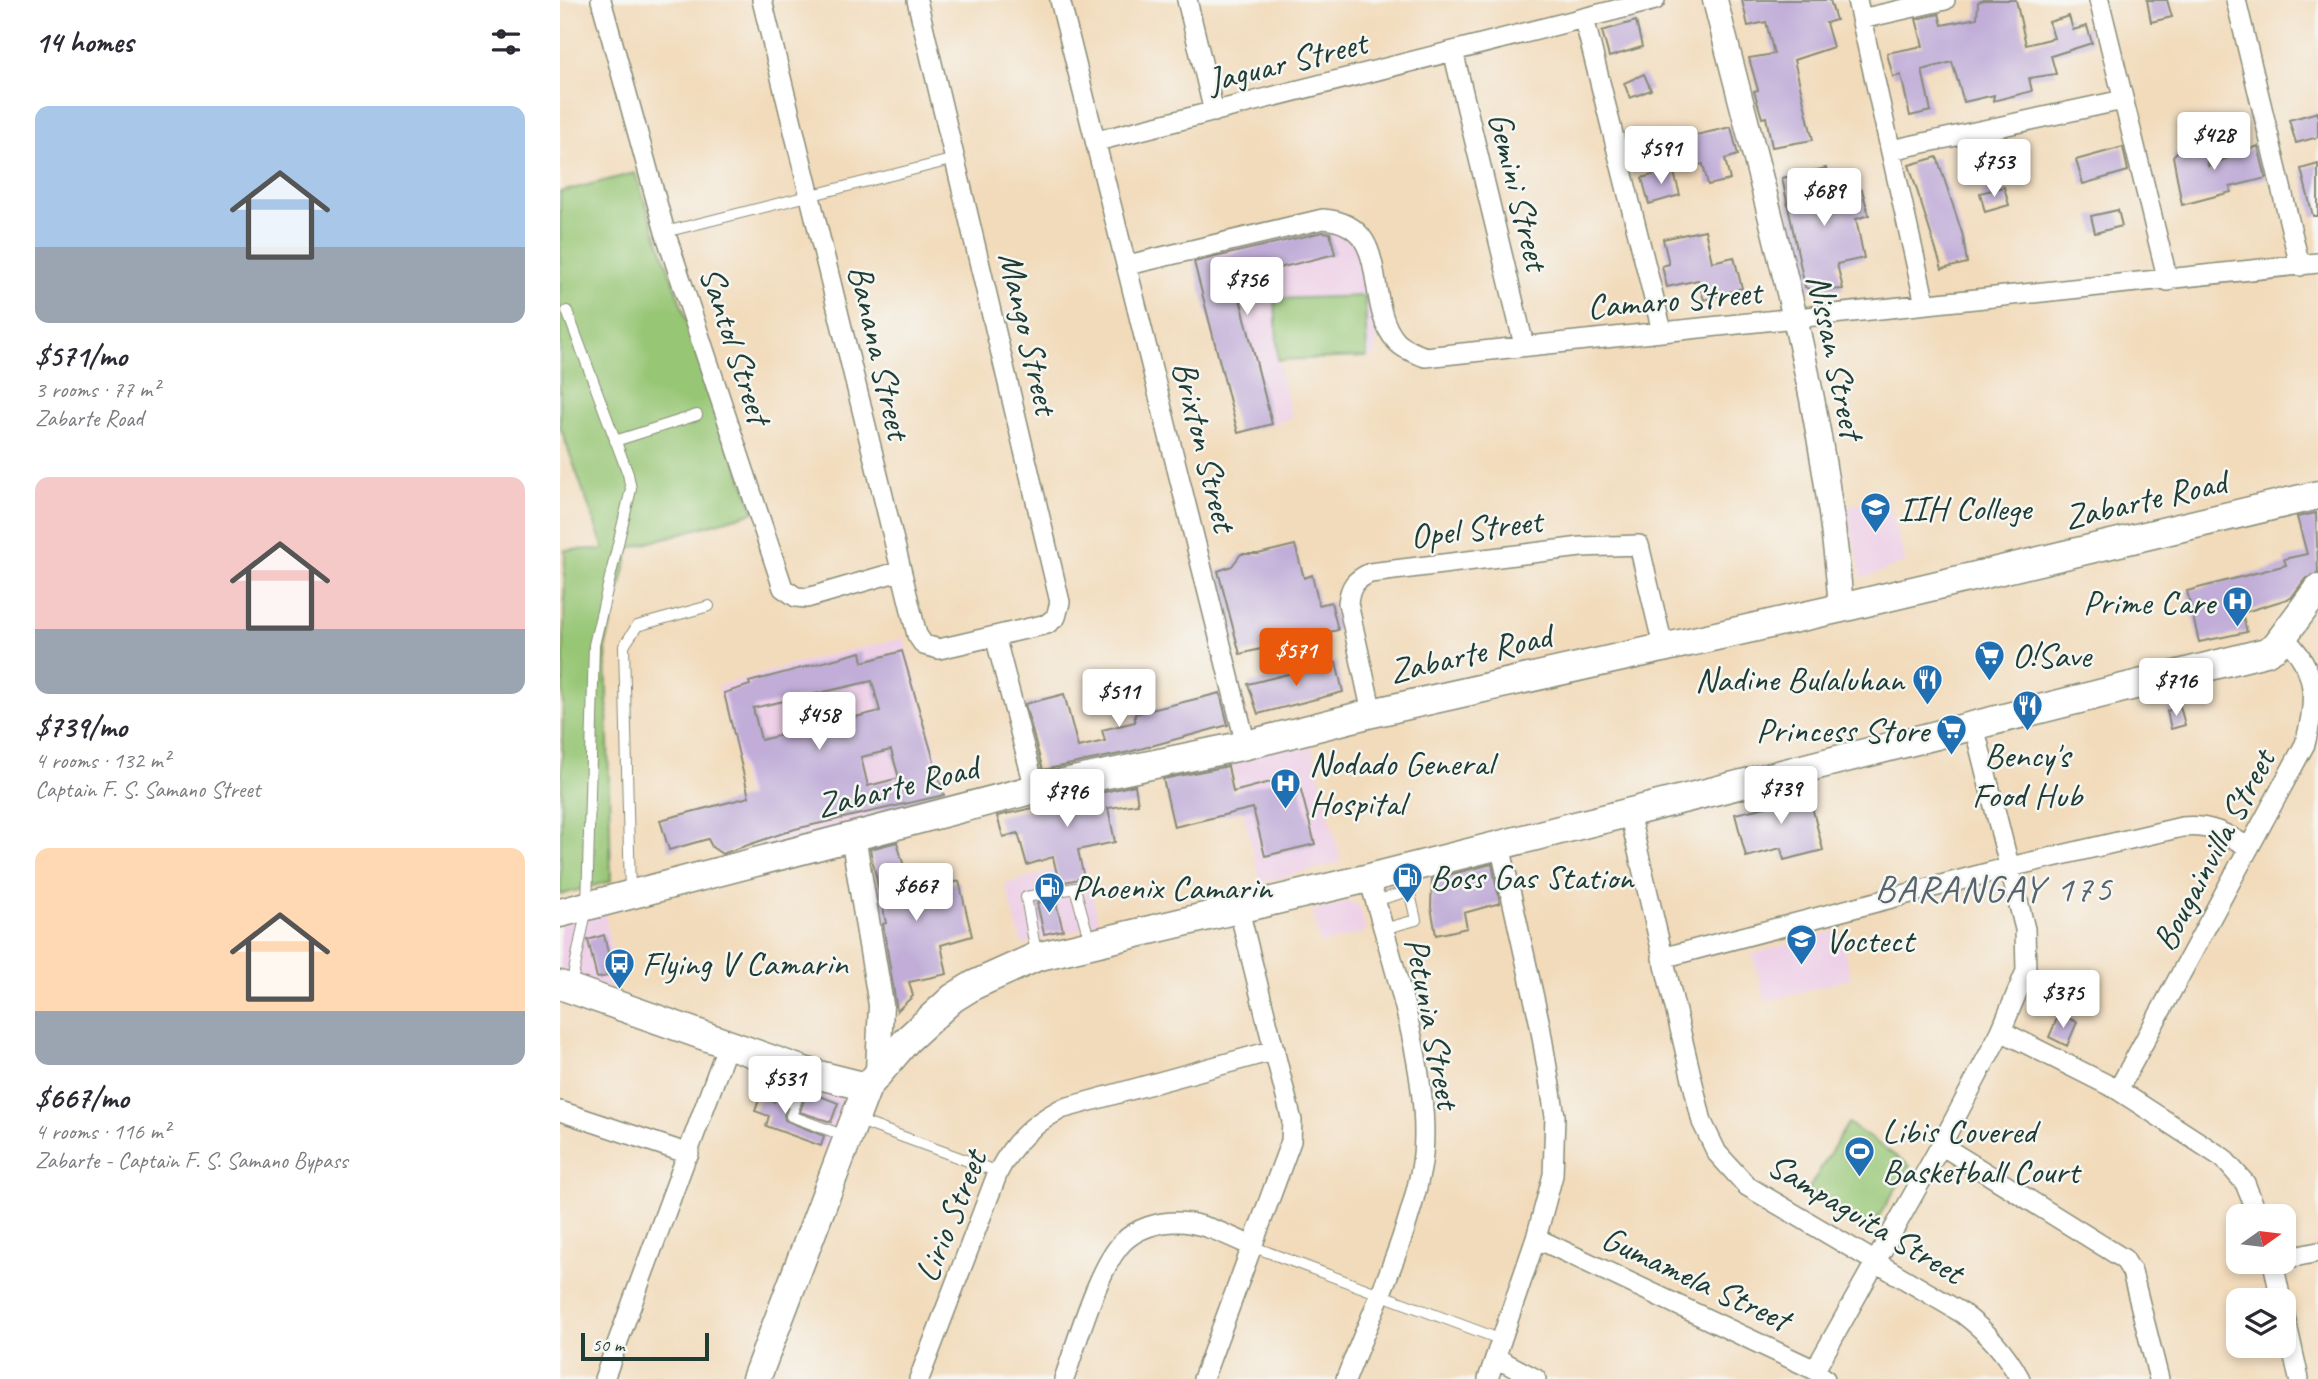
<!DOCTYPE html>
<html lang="en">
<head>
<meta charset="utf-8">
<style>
  :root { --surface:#fff; --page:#f7f7f7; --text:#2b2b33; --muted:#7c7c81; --accent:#ea580c }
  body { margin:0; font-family:Caveat,sans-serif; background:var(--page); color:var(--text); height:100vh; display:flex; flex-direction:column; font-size:26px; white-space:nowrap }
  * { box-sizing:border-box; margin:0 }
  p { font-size:23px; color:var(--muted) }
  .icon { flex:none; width:38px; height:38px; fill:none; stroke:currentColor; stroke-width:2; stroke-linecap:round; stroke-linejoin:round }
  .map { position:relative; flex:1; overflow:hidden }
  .sheet { display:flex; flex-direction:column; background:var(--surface); width:560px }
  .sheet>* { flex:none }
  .needle { width:46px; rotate:76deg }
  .tools { position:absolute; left:1666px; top:1204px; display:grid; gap:14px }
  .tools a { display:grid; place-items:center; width:70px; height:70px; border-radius:14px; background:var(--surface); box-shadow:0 4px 10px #0003; font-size:35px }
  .scale { position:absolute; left:21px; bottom:18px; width:128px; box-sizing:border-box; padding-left:7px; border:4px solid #1f3d34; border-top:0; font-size:19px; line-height:24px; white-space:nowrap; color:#1f3d34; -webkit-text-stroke:5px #f6f6f2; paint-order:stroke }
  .price { position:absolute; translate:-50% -60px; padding:0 16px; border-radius:7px; background:#fff; color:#222; font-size:23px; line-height:46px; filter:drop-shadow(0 2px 4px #0008) }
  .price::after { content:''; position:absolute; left:50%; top:42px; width:21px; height:16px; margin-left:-10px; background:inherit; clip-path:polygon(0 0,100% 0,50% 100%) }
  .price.active { background:var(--accent); color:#fff }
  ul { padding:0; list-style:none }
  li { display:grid; align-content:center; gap:14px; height:371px; padding:0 35px }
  li span { display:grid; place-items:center; height:217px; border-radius:14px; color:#555 }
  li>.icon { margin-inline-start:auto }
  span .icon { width:126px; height:126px; fill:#fffc; stroke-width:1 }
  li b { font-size:30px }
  h2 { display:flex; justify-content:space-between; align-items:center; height:84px; padding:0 35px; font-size:30px }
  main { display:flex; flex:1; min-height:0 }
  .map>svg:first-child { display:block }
  .built { fill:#eed0e7 }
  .green { fill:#97c675; stroke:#5b8254; stroke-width:2 }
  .building { fill:#c1add8; fill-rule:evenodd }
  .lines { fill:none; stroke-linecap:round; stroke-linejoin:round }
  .service-casing { stroke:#888c78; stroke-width:12 }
  .minor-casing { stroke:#888c78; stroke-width:22 }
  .tertiary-casing { stroke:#888c78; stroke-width:27 }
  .secondary-casing { stroke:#888c78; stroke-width:31 }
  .service { stroke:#fff; stroke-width:10 }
  .minor { stroke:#fff; stroke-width:19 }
  .tertiary { stroke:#fff; stroke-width:24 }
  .secondary { stroke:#fff; stroke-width:28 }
  .labels { text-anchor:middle; stroke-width:5; stroke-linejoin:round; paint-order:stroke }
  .street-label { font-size:35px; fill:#1f3d34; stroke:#f6f6f2 }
  .poi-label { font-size:35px; fill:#1f3d34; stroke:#f6f6f2; text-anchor:start }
  .quarter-label { font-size:38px; letter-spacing:2px; fill:#58646d; stroke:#f6f6f2 }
</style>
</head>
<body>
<main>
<section class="sheet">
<h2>14 homes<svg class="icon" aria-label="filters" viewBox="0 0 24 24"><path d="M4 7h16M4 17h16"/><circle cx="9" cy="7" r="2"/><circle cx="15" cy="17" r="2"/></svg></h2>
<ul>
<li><span style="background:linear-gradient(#a9c7e8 65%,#9aa5b1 0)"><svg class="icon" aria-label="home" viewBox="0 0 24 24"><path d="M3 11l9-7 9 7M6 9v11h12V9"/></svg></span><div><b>$571/mo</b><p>3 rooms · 77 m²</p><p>Zabarte Road</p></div></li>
<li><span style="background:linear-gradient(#f6c9c9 70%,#9aa5b1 0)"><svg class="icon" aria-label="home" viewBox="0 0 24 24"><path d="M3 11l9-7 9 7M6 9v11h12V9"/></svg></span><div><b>$739/mo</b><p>4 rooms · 132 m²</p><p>Captain F. S. Samano Street</p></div></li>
<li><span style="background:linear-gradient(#ffd9b3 75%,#9aa5b1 0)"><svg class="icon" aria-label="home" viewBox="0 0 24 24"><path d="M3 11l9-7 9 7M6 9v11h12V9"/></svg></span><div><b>$667/mo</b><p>4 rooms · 116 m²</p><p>Zabarte - Captain F. S. Samano Bypass</p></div></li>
</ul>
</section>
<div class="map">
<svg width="1758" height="1379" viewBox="0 0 1758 1379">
  <rect width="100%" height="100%" fill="#f6f6f2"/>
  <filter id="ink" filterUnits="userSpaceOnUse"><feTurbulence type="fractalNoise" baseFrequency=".0143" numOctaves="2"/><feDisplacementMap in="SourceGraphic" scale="14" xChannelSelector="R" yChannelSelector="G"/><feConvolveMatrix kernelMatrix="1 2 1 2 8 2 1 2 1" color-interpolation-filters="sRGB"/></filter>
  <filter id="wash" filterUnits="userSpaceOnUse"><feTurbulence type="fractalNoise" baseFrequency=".00686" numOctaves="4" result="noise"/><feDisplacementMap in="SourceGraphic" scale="28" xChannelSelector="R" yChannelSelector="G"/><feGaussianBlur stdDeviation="1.57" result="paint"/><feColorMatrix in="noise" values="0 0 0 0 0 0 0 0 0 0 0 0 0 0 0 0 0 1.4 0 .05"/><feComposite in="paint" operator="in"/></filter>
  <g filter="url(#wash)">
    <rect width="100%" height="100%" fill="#f2dbbb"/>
    <path class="built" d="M 767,222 L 798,235 L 819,318 L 815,357 L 718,360 L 732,418 L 678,433 L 633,256 Z
      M 1326,494 L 1346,563 L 1302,578 L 1286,507 Z
      M 344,638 L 391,801 L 200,849 L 158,686 L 257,658 Z
      M 750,738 L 781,862 L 701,883 L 670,758 Z
      M 525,861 L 539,924 L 462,945 L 445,884 Z
      M 789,901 L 800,907 L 806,932 L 760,944 L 752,911 Z
      M 45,913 L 57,991 L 0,970 L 0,923 Z
      M 1279,930 L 1291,978 L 1206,1002 L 1192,954 Z
      M 239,1081 L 286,1100 L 268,1150 L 221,1131 Z"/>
    <path class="green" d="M 75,173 L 194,512 L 70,548 L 46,644 L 51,881 L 0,895 L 5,550 L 44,549 L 0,426 L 0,192 Z
      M 805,296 L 807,357 L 718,360 L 715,299 Z
      M 1288,1123 L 1350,1166 L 1309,1232 L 1248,1190 Z"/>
    <g id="blocks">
      <path class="building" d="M 1182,0 L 1270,0 L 1276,20 L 1266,23 L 1273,47 L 1234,60 L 1253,140 L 1212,147 L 1206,117 L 1202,118 L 1194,91 L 1198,90 L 1189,58 L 1214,54 L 1206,22 L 1188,26 Z
        M 1424,0 L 1456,0 L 1466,45 L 1494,38 L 1489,22 L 1509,16 L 1513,30 L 1527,26 L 1532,43 L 1491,56 L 1496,74 L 1469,78 L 1472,91 L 1433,101 L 1434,95 L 1404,102 L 1392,62 L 1362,70 L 1371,111 L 1350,116 L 1341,75 L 1333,77 L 1327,53 L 1363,46 L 1356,19 L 1379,14 L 1382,25 L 1417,18 L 1418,2 Z
        M 1587,0 L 1607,0 L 1612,17 L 1591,22 Z
        M 1076,21 L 1082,47 L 1049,57 L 1042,31 Z
        M 1084,74 L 1091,90 L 1070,98 L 1064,83 Z
        M 1758,112 L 1758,137 L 1736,143 L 1729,120 Z
        M 1171,127 L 1178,155 L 1165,159 L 1170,180 L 1148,185 L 1143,164 L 1130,167 L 1123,138 Z
        M 1635,134 L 1638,147 L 1645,144 L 1648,166 L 1698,146 L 1706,178 L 1670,187 L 1671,192 L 1622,205 L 1613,156 Z
        M 1563,147 L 1568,171 L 1523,184 L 1516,160 Z
        M 1377,157 L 1403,236 L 1407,263 L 1382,269 L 1349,165 Z
        M 1758,164 L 1758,216 L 1753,216 L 1741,169 Z
        M 1266,168 L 1273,198 L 1302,190 L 1309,215 L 1296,219 L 1304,258 L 1277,264 L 1283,289 L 1253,291 L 1245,287 L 1222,178 Z
        M 1113,169 L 1120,195 L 1089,204 L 1082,178 Z
        M 1444,187 L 1449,205 L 1425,212 L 1420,193 Z
        M 1558,210 L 1562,226 L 1535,233 L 1531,216 Z
        M 1145,230 L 1152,262 L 1174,257 L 1182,288 L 1144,300 L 1138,280 L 1107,287 L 1102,266 L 1109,264 L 1103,239 Z
        M 763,232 L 770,233 L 775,254 L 675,279 L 712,424 L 678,433 L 634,262 Z
        M 1756,513 L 1758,573 L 1745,579 L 1731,598 L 1682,613 L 1687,632 L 1639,642 L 1627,591 L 1726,565 L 1724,559 L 1747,554 L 1737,517 Z
        M 735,545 L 744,578 L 752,575 L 759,605 L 771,602 L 778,630 L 680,654 L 658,571 L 672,566 L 681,554 L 698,554 Z
        M 342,651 L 384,795 L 235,829 L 162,854 L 152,847 L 148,839 L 109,850 L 100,820 L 189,797 L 164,693 L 190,685 L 189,682 L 301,652 L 303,662 ZM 312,681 L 320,711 L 201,740 L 193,708 ZM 331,750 L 339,778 L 308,786 L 301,757 Z
        M 776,662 L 783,692 L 698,714 L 688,684 Z
        M 660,693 L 668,725 L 569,752 L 483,770 L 465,704 L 504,694 L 518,747 L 545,741 L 542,730 L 575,722 L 575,714 Z
        M 1620,706 L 1625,725 L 1611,729 L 1607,711 Z
        M 668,766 L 673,792 L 737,775 L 755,844 L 705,856 L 693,808 L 614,827 L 603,779 Z
        M 575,785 L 578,804 L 548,808 L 555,842 L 518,850 L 524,878 L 499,883 L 493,857 L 467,865 L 458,833 L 443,837 L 437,816 Z
        M 1247,787 L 1263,850 L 1224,860 L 1221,848 L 1186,857 L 1175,814 L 1210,806 L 1208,797 Z
        M 337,842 L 352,895 L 399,881 L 412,936 L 381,945 L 387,974 L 349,982 L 353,996 L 337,1011 L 323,924 L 326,923 L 310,849 Z
        M 932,864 L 940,903 L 904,913 L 907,928 L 876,935 L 871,907 L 872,879 Z
        M 495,899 L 503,930 L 484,934 L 477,903 Z
        M 44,935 L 53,975 L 37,978 L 28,940 Z
        M 1499,1014 L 1517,1022 L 1507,1046 L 1489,1037 Z
        M 222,1081 L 234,1085 L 224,1114 L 225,1120 L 264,1136 L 261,1146 L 206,1126 L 209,1116 L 195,1111 L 200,1097 L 214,1102 Z
        M 247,1091 L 278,1103 L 271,1122 L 240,1112 Z"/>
    </g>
  </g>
  <g filter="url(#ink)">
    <use href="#blocks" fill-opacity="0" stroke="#888c78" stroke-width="2"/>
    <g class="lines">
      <defs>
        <path id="service" d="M 105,232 L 395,159
          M 7,311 L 68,474 L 71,489 L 34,645 L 27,907 L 11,986
          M 55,441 L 137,415
          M 70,893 L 64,646 L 77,626 L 149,606
          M 815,901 L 849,891
          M 823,929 L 856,920 L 845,872
          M 476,953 L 466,897 L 515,888 L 530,942
          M 245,1075 L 231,1116 L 285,1136
          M 297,1120 L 438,1172
          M 694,1247 L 942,1340"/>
        <path id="minor" d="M 41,0 L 105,232 L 223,588 L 236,597 L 247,598 L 340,571
          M 202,0 L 357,635 L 364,645 L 379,649 L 487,624 L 496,617 L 500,602 L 357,0
          M 500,0 L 686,745
          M 627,0 L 654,112
          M 1297,0 L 1365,304
          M 1539,0 L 1608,281
          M 1676,0 L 1740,266
          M 1024,18 L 1102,331
          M 1301,19 L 1385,0
          M 893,51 L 964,345
          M 537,141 L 1095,0
          M 1331,150 L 1563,100
          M 568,265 L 763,219 C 834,224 802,302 836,341 C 843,349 855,353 865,357 L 1758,263
          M 435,636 L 475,789
          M 812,713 L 788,603 C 790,586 795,580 810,573 L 1021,547 L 1079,545 L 1103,646
          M 1069,813 L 1142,1122 L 1157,1153 L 1187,1186 L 1402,1313 C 1427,1332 1445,1351 1460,1379
          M 1102,958 L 1450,867 L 1622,827 C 1649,824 1668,834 1689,848
          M 1441,1031 L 1558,1090 L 1663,1158 L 1685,1183 L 1698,1216
          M 1558,1090 L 1745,744 C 1757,700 1758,668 1723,637
          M 0,1111 L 129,1154
          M 1381,1145 L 1564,1259 L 1572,1272 L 1599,1379
          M 976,1238 L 1255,1370 L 1265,1379
          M 1724,1259 L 1758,1252
          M 1713,1262 L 1721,1300
          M 1724,1311 L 1739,1379
          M 936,1358 L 976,1379
          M 1255,1370 L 1381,1145 L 1441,1031 L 1466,971 L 1465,929 L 1414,726
          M 44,1379 L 168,1044
          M 359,1379 L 438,1172 C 454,1142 471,1125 501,1109 L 715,1050
          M 504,1379 C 517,1343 538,1267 563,1242 C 577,1228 598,1222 617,1222 C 643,1222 671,1237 694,1247
          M 643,1379 L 731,1141 L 732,1121 L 679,910
          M 786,1379 C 812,1311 847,1241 861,1169 C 876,1087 831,959 809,878
          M 928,1379 L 976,1238 L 993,1175 L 995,1116 L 980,1025 L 940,845"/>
        <path id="tertiary" d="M 1155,0 C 1205,200 1266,401 1281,608
          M 293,836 L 321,1005 L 318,1071"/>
        <path id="secondary" d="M 0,913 L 475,789 L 686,745 L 812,713 L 1281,608 L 1758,495
          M 0,985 L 247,1072 L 307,1087
          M 196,1379 L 307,1087 L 347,1040 L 393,998 L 414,985 L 476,957 L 809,878 L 1706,652 L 1716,646 L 1758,589"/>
      </defs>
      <use href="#service" class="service-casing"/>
      <use href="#minor" class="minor-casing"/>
      <use href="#tertiary" class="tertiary-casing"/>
      <use href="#secondary" class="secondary-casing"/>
      <use href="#service" class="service"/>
      <use href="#minor" class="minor"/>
      <use href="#tertiary" class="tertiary"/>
      <use href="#secondary" class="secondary"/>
    </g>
  </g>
  <defs>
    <symbol id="university-pin" viewBox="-11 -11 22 30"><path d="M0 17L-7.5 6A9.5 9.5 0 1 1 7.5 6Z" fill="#1f6fb2" stroke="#f6f6f2"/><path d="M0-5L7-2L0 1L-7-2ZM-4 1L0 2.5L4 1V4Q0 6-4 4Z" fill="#fff"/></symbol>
    <symbol id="hospital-pin" viewBox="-11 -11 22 30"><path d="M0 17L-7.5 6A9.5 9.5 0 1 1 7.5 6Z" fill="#1f6fb2" stroke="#f6f6f2"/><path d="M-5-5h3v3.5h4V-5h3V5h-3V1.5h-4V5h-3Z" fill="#fff"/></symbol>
    <symbol id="supermarket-pin" viewBox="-11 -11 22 30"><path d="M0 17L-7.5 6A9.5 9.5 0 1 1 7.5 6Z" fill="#1f6fb2" stroke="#f6f6f2"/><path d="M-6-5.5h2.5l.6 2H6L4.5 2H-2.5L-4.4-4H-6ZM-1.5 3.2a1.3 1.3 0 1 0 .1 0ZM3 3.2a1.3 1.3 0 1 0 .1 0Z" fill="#fff"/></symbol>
    <symbol id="restaurant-pin" viewBox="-11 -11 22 30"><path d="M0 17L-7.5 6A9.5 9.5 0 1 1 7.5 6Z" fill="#1f6fb2" stroke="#f6f6f2"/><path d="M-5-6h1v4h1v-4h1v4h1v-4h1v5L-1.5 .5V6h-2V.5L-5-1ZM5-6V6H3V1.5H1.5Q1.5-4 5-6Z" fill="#fff"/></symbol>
    <symbol id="fuel-pin" viewBox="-11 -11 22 30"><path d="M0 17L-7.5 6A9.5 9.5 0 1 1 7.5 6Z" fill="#1f6fb2" stroke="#f6f6f2"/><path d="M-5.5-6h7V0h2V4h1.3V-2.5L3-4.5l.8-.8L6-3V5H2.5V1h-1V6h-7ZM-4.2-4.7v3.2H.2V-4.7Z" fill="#fff"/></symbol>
    <symbol id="school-pin" viewBox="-11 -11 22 30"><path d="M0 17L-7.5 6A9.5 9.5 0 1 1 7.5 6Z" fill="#1f6fb2" stroke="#f6f6f2"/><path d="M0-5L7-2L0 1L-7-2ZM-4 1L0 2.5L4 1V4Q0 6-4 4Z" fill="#fff"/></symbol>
    <symbol id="bus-pin" viewBox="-11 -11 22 30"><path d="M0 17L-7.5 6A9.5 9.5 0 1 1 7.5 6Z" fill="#1f6fb2" stroke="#f6f6f2"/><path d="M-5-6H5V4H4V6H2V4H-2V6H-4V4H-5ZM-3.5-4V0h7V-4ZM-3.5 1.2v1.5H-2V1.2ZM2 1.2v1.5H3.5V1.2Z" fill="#fff"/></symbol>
    <symbol id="stadium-pin" viewBox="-11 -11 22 30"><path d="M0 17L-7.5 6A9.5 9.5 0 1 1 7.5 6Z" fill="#1f6fb2" stroke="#f6f6f2"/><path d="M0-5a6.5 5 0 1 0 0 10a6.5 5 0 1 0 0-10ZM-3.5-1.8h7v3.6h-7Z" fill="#fff"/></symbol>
  </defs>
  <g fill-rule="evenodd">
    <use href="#university-pin" x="1298" y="490" width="35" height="47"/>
    <use href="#hospital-pin" x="1660" y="584" width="35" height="47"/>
    <use href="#supermarket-pin" x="1412" y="638" width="35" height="47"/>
    <use href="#restaurant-pin" x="1350" y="662" width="35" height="47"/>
    <use href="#restaurant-pin" x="1450" y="688" width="35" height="47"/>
    <use href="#supermarket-pin" x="1374" y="712" width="35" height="47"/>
    <use href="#hospital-pin" x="708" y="766" width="35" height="47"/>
    <use href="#fuel-pin" x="830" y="860" width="35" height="47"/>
    <use href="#fuel-pin" x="472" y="870" width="35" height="47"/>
    <use href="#school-pin" x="1224" y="922" width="35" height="47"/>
    <use href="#bus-pin" x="42" y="946" width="35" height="47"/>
    <use href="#stadium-pin" x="1282" y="1134" width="35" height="47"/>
  </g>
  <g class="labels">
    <g class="street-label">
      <text transform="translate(727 61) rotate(-14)" y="12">Jaguar Street</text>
      <text transform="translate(959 191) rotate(76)" y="12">Gemini Street</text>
      <text transform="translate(1114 299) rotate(-5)" y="12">Camaro Street</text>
      <text transform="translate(469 333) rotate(77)" y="12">Mango Street</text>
      <text transform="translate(176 345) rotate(72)" y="12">Santol Street</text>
      <text transform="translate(320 352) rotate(77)" y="12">Banana Street</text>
      <text transform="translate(1276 356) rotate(78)" y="12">Nissan Street</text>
      <text transform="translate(645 446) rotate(76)" y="12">Brixton Street</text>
      <text transform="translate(1585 499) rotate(-13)" y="12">Zabarte Road</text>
      <text transform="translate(916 528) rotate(-7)" y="12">Opel Street</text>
      <text transform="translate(910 653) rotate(-13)" y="12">Zabarte Road</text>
      <text transform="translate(337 786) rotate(-14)" y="12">Zabarte Road</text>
      <text transform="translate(1653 850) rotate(-62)" y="12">Bougainvilla Street</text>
      <text transform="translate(873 1023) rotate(79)" y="12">Petunia Street</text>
      <text transform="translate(390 1216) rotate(-68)" y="12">Lirio Street</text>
      <text transform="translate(1306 1218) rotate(31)" y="12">Sampaguita Street</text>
      <text transform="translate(1136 1278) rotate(25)" y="12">Gumamela Street</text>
    </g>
    <g class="poi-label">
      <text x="1338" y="520">IIH College</text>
      <text x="1655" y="614" text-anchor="end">Prime Care</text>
      <text x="1452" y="667">O!Save</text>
      <text x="1344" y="691" text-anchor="end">Nadine Bulaluhan</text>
      <text x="1369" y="742" text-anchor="end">Princess Store</text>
      <text x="1467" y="767" text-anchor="middle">Bency's<tspan x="1467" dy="40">Food Hub</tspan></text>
      <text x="749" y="775">Nodado General<tspan x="749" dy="40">Hospital</tspan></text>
      <text x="870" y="889">Boss Gas Station</text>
      <text x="512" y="899">Phoenix Camarin</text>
      <text x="1265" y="952">Voctect</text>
      <text x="82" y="975">Flying V Camarin</text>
      <text x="1322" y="1143">Libis Covered<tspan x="1322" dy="40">Basketball Court</tspan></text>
    </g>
    <g class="quarter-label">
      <text x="1434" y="901">BARANGAY 175</text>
    </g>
  </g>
</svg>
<div class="tools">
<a><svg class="needle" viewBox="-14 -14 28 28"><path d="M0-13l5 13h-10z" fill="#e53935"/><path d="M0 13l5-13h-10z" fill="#7c7c81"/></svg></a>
<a><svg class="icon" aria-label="layers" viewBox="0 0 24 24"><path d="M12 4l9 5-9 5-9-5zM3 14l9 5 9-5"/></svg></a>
</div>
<div class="scale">50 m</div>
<b class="price" style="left:1654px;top:172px">$428</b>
<b class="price" style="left:1101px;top:186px">$591</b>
<b class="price" style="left:1434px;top:199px">$753</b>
<b class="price" style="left:1264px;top:228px">$689</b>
<b class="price" style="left:687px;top:317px">$756</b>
<b class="price active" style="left:736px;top:688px">$571</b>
<b class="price" style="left:1616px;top:718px">$716</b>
<b class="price" style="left:559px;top:729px">$511</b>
<b class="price" style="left:259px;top:752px">$458</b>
<b class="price" style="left:1221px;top:826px">$739</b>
<b class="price" style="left:507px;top:829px">$796</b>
<b class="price" style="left:356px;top:923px">$667</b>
<b class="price" style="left:1503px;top:1030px">$375</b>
<b class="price" style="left:225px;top:1116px">$531</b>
</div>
</main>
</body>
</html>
